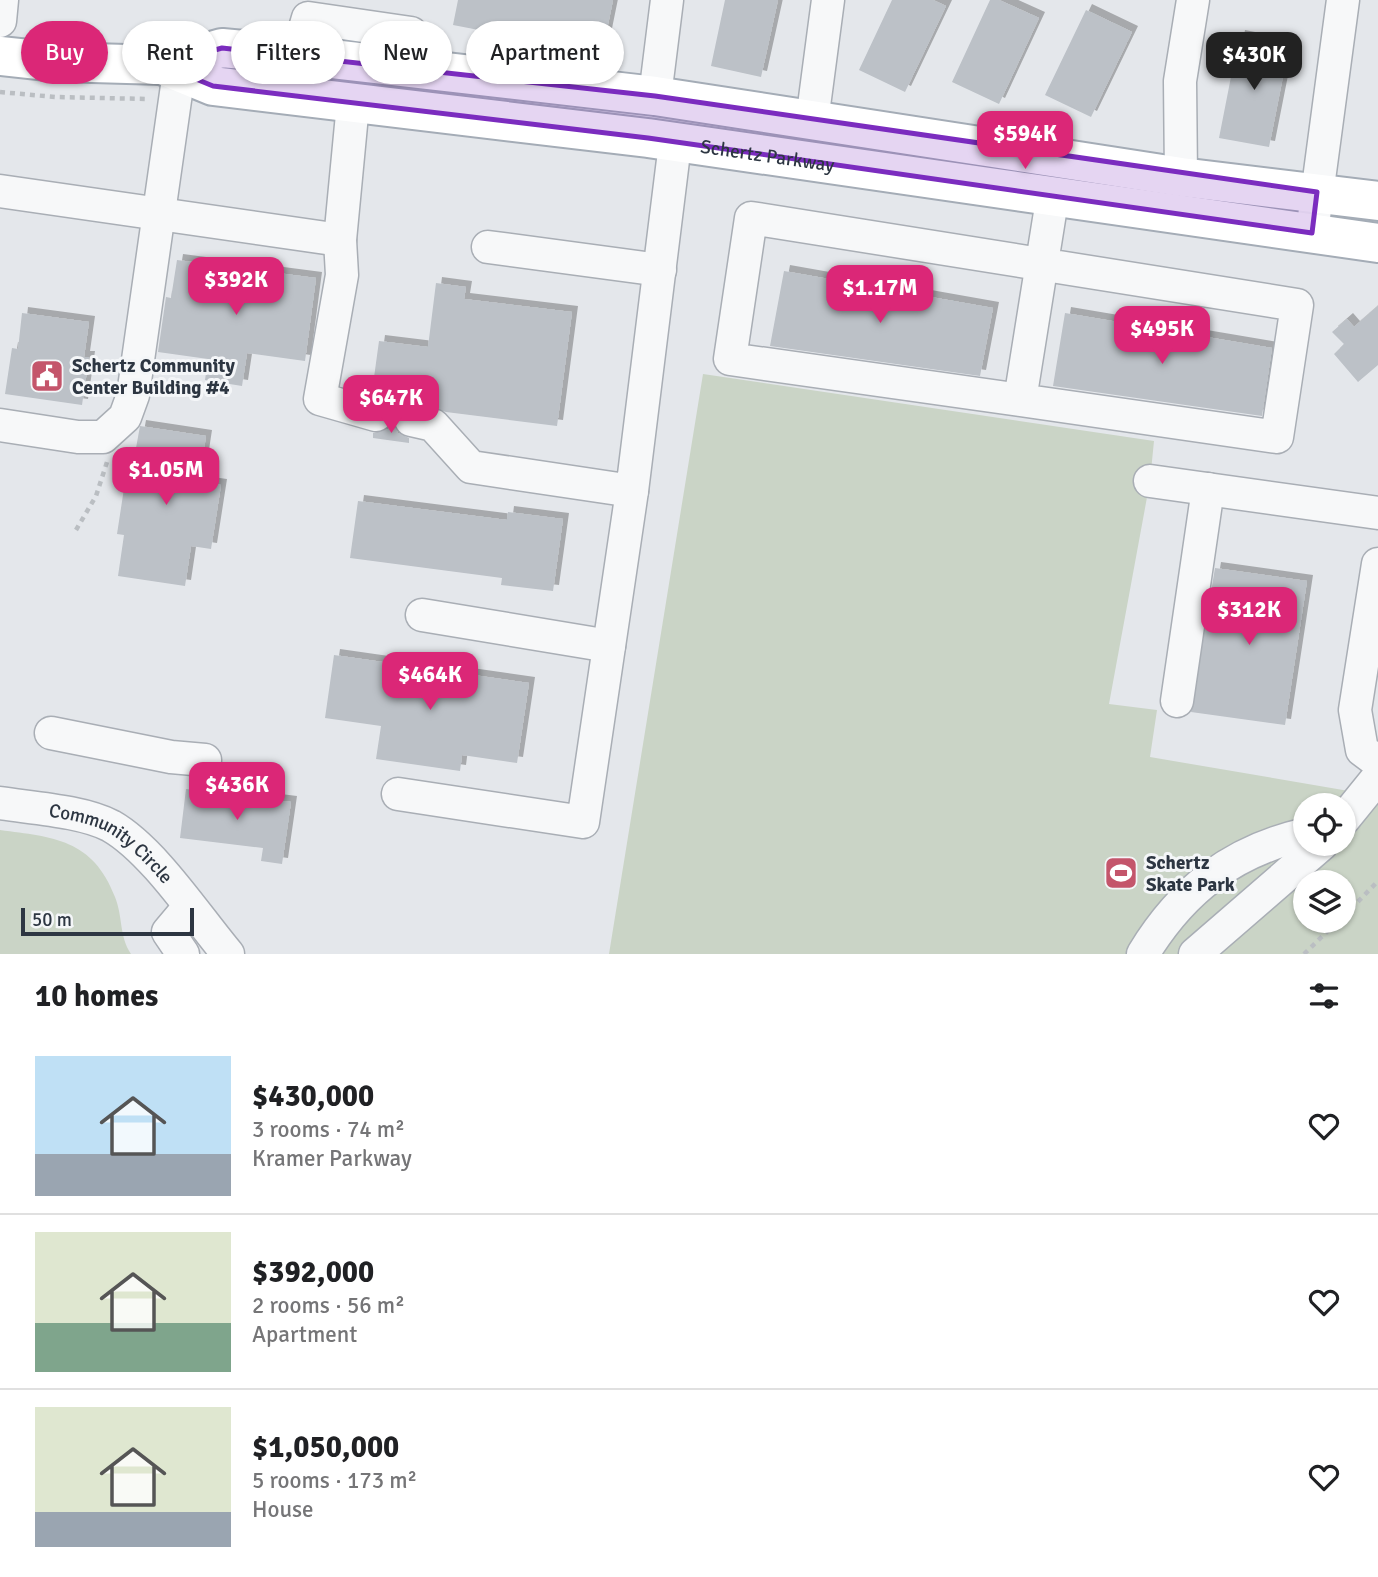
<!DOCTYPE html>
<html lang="en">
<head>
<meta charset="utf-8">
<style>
  :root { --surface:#fff; --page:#f2f2f2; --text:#202124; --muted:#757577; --line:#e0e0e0; --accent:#db2777 }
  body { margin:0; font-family:Signika,sans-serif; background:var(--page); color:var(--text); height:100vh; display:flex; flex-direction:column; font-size:26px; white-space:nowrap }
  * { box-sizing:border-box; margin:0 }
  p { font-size:23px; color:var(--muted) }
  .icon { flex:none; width:38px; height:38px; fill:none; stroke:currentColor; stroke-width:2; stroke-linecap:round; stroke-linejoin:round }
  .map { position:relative; height:954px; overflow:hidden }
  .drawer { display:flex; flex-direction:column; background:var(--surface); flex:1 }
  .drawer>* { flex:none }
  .banner { position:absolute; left:21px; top:21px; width:700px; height:63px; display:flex; gap:14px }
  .controls { position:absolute; left:1293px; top:793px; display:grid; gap:14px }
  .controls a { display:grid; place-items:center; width:63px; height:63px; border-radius:50%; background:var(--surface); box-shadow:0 2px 5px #0004; font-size:35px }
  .scale { position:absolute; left:21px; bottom:18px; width:173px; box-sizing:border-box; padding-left:7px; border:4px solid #2d3642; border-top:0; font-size:19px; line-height:24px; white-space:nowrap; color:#2d3642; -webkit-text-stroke:5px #f4f6f8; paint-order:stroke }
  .price { position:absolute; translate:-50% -60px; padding:0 16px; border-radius:14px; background:var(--accent); color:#fff; font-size:23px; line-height:46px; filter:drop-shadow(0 2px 4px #0008) }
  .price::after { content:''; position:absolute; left:50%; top:42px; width:21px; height:16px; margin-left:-10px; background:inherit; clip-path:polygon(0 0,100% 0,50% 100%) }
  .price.on { background:#222; color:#fff }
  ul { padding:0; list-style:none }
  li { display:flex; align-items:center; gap:21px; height:175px; padding:0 35px }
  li+li { border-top:2px solid var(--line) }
  li span { display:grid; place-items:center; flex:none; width:196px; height:140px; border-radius:0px; color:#555 }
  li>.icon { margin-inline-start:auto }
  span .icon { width:84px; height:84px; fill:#fffc; stroke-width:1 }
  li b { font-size:30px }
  h2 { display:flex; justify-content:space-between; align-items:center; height:84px; padding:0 35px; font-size:30px }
  .pill { padding:0 24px; border-radius:32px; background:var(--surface); box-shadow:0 2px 5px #0004; font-size:24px; line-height:63px }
  .pill.on { background:var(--accent); color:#fff }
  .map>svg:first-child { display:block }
  .green { fill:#cad4c6; fill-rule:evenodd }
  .building { fill:#bcc1c7; filter:url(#shadow) }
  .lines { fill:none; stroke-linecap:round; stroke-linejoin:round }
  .minor-casing { stroke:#a9aeb5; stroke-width:35 }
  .major-casing { stroke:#a4acb6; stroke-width:42 }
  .path { stroke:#babec2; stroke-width:4.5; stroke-dasharray:5 5; stroke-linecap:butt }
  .minor { stroke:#f7f8f9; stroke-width:32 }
  .major { stroke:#fff; stroke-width:38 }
  .marked { fill:#7b2cbf; fill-opacity:0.2; stroke:#7b2cbf; stroke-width:5; stroke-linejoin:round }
  .labels { text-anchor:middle; stroke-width:6; stroke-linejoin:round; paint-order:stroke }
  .street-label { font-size:19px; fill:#2d3642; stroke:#f4f6f8 }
  .poi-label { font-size:19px; font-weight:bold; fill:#2d3642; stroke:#f4f6f8; text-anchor:start }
</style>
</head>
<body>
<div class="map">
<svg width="1378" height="954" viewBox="0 0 1378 954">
  <defs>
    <filter id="shadow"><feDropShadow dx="6" dy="-6" stdDeviation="0" flood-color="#0004"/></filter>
  </defs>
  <rect width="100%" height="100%" fill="#e4e7eb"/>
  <path class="green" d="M 703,374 L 1154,441 L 1150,481 L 1109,704 L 1157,710 L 1150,757 L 1378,796 L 1378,954 L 609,954 ZM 1306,805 L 1344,805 L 1344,844 L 1306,844 ZM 1306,882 L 1344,882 L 1344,920 L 1306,920 Z
    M 0,830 C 53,837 93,839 115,897 C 123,917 119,936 131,954 L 0,954 Z"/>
  <path class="building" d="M 458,0 L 613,0 L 602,54 L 453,25 Z
    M 725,0 L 778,0 L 761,77 L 711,66 Z
    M 892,0 L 933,0 L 946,6 L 905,92 L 859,70 Z
    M 990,0 L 999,0 L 1039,18 L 999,104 L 952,82 Z
    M 1086,10 L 1132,32 L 1091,117 L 1045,95 Z
    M 1239,36 L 1289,46 L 1269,147 L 1219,138 Z
    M 177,260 L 316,278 L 305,361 L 247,353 L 242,386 L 205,380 L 208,359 L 158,352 L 166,297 L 171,298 Z
    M 784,271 L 993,308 L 980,376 L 770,346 Z
    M 436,283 L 466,287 L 464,299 L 572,312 L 557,426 L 446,412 L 414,402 L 405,403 L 394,414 L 390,403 L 372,392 L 379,341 L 428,347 Z
    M 1378,306 L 1378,365 L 1358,382 L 1334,354 L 1344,344 L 1332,332 L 1347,319 L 1354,327 Z
    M 22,313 L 89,322 L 84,357 L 89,357 L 82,405 L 5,394 L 12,348 L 18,349 Z
    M 1065,313 L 1272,348 L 1262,416 L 1053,386 Z
    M 393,421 L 398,433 L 409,438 L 409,443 L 373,438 L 373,433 L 388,429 Z
    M 140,426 L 206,436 L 199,482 L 221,485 L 211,549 L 191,546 L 185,586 L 118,576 L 124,535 L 117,534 L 127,469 L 132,470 Z
    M 358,501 L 507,520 L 508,512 L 563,519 L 553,591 L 501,585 L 502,578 L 350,558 Z
    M 1215,568 L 1307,581 L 1285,725 L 1191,712 Z
    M 334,655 L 529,683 L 517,763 L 462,755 L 460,771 L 376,759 L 381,726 L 325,718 Z
    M 186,789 L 291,802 L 282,864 L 261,861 L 263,848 L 180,838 Z"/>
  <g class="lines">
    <defs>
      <g id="minor">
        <path d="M 0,21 L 2,0"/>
        <path d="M 297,55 L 308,18 L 411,33 L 414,70"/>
        <path d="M 655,96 L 667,0"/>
        <path d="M 353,104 L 340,240 L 342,275 L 320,399 L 376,415"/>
        <path d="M 812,121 L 828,0"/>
        <path d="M 1181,177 L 1180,81 L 1193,0"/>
        <path d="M 0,191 L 340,240"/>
        <path d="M 1314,217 L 1343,0"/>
        <path d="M 488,247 L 660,270"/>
        <path d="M 1020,400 L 730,359 L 751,218 L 1297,305 L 1277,437 L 1020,400 L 1053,194"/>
        <path d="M 411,420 L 433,425 L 471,467 L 632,491 L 675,144"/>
        <path d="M 0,425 L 78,437 L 103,437 L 125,417 L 133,395 L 179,72"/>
        <path d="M 1150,481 L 1378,513"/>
        <path d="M 1378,564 L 1355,710 L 1362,750 L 1378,762"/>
        <path d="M 422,615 L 609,646"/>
        <path d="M 1177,701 L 1208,489"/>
        <path d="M 51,733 L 171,757 L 205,760"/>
        <path d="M 398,794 L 583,822 L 632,491"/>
        <path id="s1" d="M 0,803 C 32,808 83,811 111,826 C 153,850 196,916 228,954"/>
        <path d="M 1344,819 L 1378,777"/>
        <path d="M 183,954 L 168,932 L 189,907"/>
        <path d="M 1143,954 C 1182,890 1232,851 1306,834"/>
        <path d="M 1195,954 L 1322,844"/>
      </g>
      <g id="major">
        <path d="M 0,56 L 57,62 L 162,65 L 222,48 L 297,55 L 655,96 L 1181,177 L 1378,201"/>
        <path id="s2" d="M 162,65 L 213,86 L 648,138 L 1378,243"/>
      </g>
    </defs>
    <use href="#minor" class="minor-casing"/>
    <use href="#major" class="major-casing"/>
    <path class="path" d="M 0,92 L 55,97 L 148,99
      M 76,530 L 96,496 L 107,462
      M 1344,916 L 1378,881
      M 1304,954 L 1339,920"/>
    <use href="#minor" class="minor"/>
    <use href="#major" class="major"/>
  </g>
  <path class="marked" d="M 222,48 L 655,96 L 1317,192 L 1312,233 L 648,138 L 213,86 L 162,65 Z"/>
  <defs>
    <symbol id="civic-square" viewBox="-11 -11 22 22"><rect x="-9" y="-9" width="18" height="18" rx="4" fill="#c4556b" stroke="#f4f6f8"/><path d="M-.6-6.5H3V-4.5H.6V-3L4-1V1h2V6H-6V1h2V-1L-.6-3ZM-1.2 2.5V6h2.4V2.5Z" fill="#fff"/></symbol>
    <symbol id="stadium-square" viewBox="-11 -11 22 22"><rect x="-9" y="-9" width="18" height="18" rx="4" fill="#c4556b" stroke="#f4f6f8"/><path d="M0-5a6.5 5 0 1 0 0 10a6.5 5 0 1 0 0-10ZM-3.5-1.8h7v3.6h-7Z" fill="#fff"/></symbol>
  </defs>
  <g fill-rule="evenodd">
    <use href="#civic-square" x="28" y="357" width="38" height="38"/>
    <use href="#stadium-square" x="1102" y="854" width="38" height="38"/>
  </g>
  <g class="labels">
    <g class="street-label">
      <text dy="7" stroke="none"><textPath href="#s2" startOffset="614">Schertz Parkway</textPath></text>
      <text dy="7" stroke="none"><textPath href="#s1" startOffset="122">Community Circle</textPath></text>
    </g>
    <g class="poi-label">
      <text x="72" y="372">Schertz Community<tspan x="72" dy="22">Center Building #4</tspan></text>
      <text x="1146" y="869">Schertz<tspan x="1146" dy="22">Skate Park</tspan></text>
    </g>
  </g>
</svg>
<div class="controls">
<a><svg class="icon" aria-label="locate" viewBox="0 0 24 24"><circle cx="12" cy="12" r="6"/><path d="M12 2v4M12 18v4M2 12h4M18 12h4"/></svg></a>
<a><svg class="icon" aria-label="layers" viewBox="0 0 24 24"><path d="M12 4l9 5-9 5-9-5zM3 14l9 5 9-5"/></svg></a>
</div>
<div class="scale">50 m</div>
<b class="price on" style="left:1254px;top:92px">$430K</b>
<b class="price" style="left:1025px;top:171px">$594K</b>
<b class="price" style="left:236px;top:317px">$392K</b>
<b class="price" style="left:880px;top:325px">$1.17M</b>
<b class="price" style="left:1162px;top:366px">$495K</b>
<b class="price" style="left:391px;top:435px">$647K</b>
<b class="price" style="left:166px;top:507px">$1.05M</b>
<b class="price" style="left:1249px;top:647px">$312K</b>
<b class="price" style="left:430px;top:712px">$464K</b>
<b class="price" style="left:237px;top:822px">$436K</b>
<div class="banner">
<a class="pill on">Buy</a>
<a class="pill">Rent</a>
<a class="pill">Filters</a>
<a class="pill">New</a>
<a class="pill">Apartment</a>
</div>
</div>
<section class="drawer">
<h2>10 homes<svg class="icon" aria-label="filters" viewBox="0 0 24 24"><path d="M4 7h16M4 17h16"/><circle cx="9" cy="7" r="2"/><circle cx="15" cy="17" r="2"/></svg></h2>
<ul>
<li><span style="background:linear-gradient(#bfe0f5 70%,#9aa5b1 0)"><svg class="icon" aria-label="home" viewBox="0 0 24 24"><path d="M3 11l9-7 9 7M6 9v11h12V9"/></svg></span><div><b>$430,000</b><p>3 rooms · 74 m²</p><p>Kramer Parkway</p></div><svg class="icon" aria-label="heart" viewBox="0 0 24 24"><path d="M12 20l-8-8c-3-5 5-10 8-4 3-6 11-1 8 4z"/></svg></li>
<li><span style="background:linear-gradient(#dfe7d0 65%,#7fa58c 0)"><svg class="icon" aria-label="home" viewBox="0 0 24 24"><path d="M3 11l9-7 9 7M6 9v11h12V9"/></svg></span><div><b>$392,000</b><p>2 rooms · 56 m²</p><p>Apartment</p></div><svg class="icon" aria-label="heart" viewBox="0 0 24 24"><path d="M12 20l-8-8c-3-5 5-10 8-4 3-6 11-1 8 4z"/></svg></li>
<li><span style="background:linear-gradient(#dfe7d0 75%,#9aa5b1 0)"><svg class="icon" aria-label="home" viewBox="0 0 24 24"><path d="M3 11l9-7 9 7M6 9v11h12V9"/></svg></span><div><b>$1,050,000</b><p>5 rooms · 173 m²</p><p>House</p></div><svg class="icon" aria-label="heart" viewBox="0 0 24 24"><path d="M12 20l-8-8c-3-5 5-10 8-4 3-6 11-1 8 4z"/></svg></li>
</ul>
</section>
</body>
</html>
